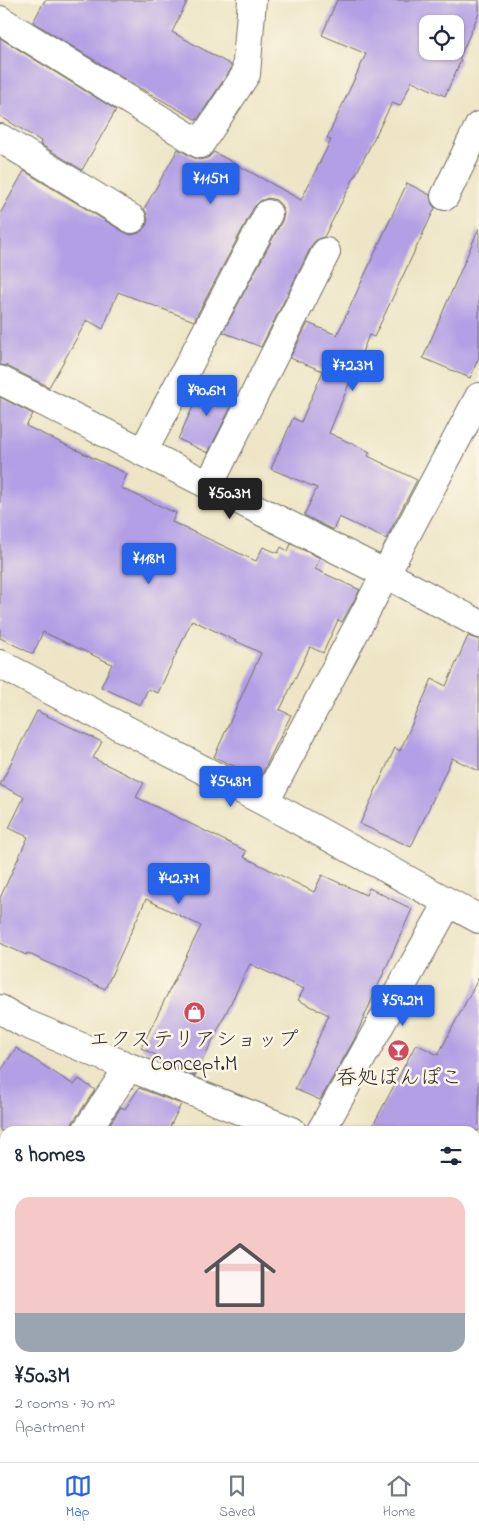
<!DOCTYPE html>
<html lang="en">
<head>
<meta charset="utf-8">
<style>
  :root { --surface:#fff; --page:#f2f2f3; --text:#1f2937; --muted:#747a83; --line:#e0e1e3; --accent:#2563eb }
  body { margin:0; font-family:"Indie Flower","Klee One",sans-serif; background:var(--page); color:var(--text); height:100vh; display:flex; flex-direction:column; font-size:19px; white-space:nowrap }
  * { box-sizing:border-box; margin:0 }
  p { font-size:16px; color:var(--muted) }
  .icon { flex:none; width:28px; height:28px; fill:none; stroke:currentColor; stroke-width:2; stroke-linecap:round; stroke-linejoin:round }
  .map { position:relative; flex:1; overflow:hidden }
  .sheet { position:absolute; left:0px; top:1126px; width:480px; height:336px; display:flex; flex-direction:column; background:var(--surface); border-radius:15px 15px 0 0; box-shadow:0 1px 4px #0004 }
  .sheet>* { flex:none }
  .tools { position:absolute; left:419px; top:15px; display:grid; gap:10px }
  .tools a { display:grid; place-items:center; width:45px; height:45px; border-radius:10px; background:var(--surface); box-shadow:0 1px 4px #0004; font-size:25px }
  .price { position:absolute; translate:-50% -42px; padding:0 11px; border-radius:5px; background:var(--accent); color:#fff; font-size:16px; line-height:32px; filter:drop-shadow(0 1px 2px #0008) }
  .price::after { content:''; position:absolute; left:50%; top:30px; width:15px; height:11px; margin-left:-8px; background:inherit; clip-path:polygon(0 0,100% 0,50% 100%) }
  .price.selected { background:#222; color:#fff }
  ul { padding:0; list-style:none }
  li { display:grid; align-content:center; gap:10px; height:265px; padding:0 15px }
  li span { display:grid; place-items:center; height:155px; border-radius:15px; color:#555 }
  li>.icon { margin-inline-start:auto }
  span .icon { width:90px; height:90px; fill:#fffc; stroke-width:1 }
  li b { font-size:21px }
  h2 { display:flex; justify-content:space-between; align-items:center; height:60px; padding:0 15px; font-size:21px }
  .tab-bar { display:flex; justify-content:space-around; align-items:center; height:70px; border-top:1px solid var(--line); background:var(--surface); font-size:14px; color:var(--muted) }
  .tab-bar a { display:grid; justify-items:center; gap:2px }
  .tab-bar .selected { color:var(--accent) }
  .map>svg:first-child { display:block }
  .building { fill:#b29fe5; fill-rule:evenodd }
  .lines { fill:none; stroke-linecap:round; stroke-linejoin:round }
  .minor-casing { stroke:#6f6c61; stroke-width:30 }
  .minor { stroke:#fff; stroke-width:28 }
  .labels { text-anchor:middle; stroke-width:5; stroke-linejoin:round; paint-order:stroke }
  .poi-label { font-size:21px; fill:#2b2b2b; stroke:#fcf5e5 }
</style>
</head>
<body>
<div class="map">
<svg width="479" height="1462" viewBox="0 0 479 1462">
  <rect width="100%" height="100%" fill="#fcf5e5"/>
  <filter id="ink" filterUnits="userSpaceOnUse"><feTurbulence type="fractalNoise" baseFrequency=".02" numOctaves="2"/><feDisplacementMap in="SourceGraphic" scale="10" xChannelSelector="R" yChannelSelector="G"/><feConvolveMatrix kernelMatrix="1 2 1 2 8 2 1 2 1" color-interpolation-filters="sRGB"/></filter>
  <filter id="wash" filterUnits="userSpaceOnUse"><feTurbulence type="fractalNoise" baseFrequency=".0096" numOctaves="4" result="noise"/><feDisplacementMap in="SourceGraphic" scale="20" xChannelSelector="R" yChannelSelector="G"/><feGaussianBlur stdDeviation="1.12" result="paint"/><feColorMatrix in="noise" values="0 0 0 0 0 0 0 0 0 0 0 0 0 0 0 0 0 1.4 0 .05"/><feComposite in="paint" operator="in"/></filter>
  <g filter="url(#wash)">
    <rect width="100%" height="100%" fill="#ede5c5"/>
    <g id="blocks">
      <path class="building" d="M 45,0 L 188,0 L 172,32 L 231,65 L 231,69 L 197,120 L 131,83 L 33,22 Z
        M 337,0 L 479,0 L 479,13 L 459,59 L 461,60 L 445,96 L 412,81 L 400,106 L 392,103 L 324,237 L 317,239 L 312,245 L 261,347 L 223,332 L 282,221 L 284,213 L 281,205 L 276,200 L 268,198 L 260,201 L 254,207 L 194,321 L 118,292 L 103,329 L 87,320 L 49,387 L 7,366 L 0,365 L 0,214 L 24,171 L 124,232 L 131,235 L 139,233 L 146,227 L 148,219 L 146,212 L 144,209 L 178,149 L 192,157 L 199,160 L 208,158 L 214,152 L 301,200 L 331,140 L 327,138 L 366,54 L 322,35 ZM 428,24 L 455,24 L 455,51 L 428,51 Z
        M 0,38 L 116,110 L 82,170 L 40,144 L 41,141 L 0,116 Z
        M 407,183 L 430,195 L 432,204 L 435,208 L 374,337 L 369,335 L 329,433 L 370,452 L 368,456 L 417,480 L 386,539 L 339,517 L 333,530 L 304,515 L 317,488 L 271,469 L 293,418 L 301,422 L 323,371 L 290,358 L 308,323 L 337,335 Z
        M 479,228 L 479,357 L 470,378 L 423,358 Z
        M 205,381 L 237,395 L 208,453 L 178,439 Z
        M 0,397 L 33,414 L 26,426 L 127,474 L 121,488 L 176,513 L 172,522 L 256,561 L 263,547 L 278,553 L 281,547 L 288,551 L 291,544 L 320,558 L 315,569 L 360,590 L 342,622 L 338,620 L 323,653 L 310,647 L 280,710 L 291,715 L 260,778 L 214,757 L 261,653 L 192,620 L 158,693 L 148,689 L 140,705 L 101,687 L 112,664 L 43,632 L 33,654 L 0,638 Z
        M 468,636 L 479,640 L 479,771 L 452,758 L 411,847 L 360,824 L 395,748 L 400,751 L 432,679 L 446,686 Z
        M 37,711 L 102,742 L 93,758 L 144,783 L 136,797 L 246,851 L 244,857 L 314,892 L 322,875 L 366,895 L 369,888 L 412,909 L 354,1040 L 320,1100 L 295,1089 L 329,1015 L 298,1000 L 304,989 L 250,964 L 195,1076 L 157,1061 L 160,1057 L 141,1048 L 201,926 L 146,899 L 105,989 L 27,953 L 26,955 L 0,943 L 0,898 L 28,837 L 9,828 L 24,797 L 0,785 Z
        M 479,977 L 479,1131 L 370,1131 L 416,1044 L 438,1055 Z
        M 16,1048 L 74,1085 L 79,1079 L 95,1090 L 73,1122 L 71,1131 L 0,1131 L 0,1072 Z
        M 139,1088 L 181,1104 L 168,1131 L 105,1131 L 121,1107 L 125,1109 Z"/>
    </g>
  </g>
  <g filter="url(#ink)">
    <use href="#blocks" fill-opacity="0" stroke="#6f6c61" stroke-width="1"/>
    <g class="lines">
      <defs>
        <path id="minor" d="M 0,20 L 200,144 L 246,74 L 252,0
          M 0,138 L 132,219
          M 445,196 L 479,126
          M 0,380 L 386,574 L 479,624
          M 143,452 L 268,214
          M 209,485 L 326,252
          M 0,664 L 265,802 L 479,919
          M 265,802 L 479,397
          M 0,1009 L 24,1023 L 129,1067 L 292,1131
          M 86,1131 L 129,1067
          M 321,1131 L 448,903
          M 475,1249 L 479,1253
          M 0,1262 L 5,1254
          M 475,1335 L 479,1331
          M 0,1461 L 2,1462
          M 66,1462 L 69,1458
          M 334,1462 L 339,1458"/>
      </defs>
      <use href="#minor" class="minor-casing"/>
      <use href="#minor" class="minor"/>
    </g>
  </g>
  <defs>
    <symbol id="shop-disc" viewBox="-11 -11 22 22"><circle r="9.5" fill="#d1495b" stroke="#fcf5e5"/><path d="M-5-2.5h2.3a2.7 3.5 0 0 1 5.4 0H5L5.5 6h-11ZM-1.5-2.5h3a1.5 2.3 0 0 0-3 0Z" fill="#fff"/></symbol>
    <symbol id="bar-disc" viewBox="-11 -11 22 22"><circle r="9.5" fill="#d1495b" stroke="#fcf5e5"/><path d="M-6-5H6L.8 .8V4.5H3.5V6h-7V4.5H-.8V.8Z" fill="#fff"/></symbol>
  </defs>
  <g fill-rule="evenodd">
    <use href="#shop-disc" x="182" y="1000" width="25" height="25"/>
    <use href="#bar-disc" x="386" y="1038" width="25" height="25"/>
  </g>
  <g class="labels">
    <g class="poi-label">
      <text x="194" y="1046">エクステリアショップ<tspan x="194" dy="24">Concept.M</tspan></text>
      <text x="399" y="1084">呑処ぽんぽこ</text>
    </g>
  </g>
</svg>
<div class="tools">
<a><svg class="icon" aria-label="locate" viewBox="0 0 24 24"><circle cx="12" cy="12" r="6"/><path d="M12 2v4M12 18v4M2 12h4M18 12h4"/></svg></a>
</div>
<b class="price" style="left:211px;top:205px">¥115M</b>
<b class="price" style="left:353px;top:392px">¥72.3M</b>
<b class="price" style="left:207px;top:417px">¥90.6M</b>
<b class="price selected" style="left:230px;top:520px">¥50.3M</b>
<b class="price" style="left:149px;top:585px">¥118M</b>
<b class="price" style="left:231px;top:808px">¥54.8M</b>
<b class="price" style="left:179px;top:905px">¥42.7M</b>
<b class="price" style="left:403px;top:1027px">¥59.2M</b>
<section class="sheet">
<h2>8 homes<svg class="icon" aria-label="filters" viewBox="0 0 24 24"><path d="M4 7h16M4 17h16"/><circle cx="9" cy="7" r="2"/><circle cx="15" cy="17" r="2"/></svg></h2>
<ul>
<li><span style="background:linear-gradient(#f6c9c9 75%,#9aa5b1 0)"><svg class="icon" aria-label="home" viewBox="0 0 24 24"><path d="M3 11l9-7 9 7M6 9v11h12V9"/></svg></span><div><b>¥50.3M</b><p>2 rooms · 70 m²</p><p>Apartment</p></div></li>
</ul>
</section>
</div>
<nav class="tab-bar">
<a class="selected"><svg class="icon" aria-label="map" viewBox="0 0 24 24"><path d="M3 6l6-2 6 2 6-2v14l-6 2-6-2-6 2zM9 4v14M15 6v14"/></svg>Map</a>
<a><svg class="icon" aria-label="saved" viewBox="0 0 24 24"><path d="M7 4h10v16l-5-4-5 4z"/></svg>Saved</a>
<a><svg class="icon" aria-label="home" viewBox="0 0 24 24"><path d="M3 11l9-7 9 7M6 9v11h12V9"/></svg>Home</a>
</nav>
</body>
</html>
